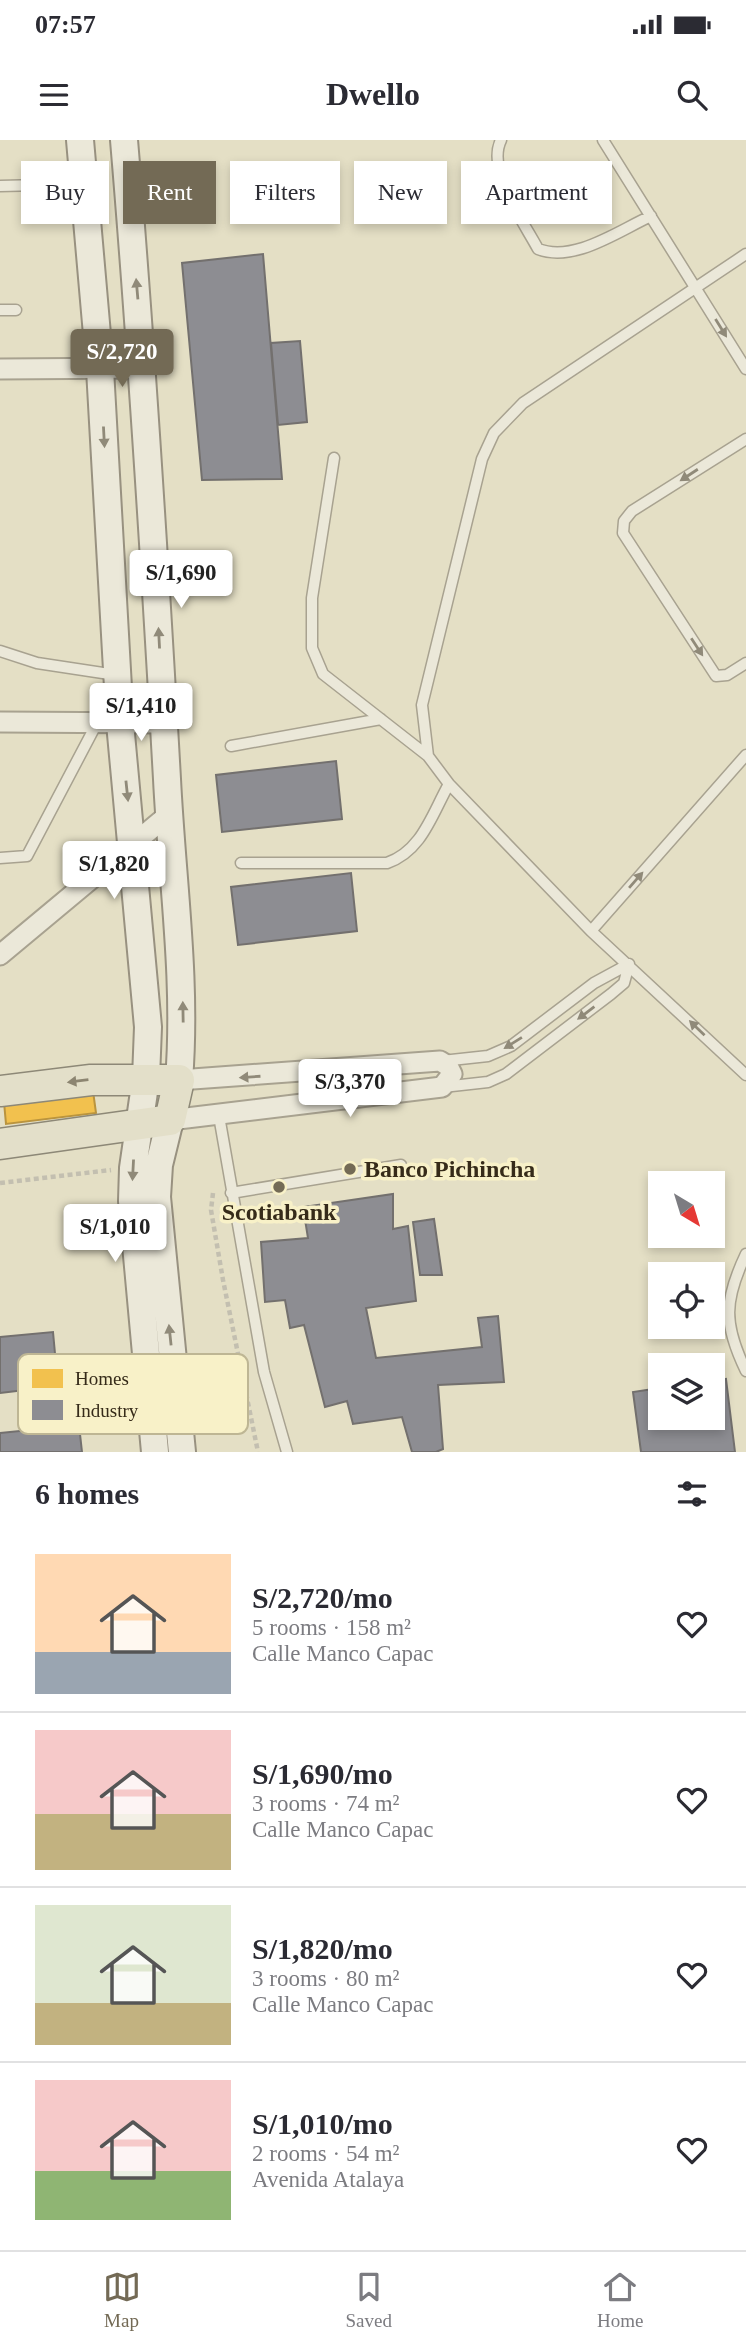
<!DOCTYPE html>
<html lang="en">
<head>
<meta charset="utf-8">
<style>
  :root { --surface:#fff; --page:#f7f7f7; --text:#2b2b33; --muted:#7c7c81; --line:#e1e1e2; --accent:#736a55 }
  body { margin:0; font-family:Georgia,serif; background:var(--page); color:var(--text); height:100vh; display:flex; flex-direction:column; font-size:26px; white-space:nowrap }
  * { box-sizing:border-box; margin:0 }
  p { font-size:23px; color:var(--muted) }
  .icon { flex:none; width:38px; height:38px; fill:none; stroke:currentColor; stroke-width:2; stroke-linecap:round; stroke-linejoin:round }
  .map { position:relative; height:1312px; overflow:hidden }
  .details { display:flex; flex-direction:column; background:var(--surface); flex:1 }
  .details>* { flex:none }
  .hud { position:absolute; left:21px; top:21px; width:705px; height:63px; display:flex; gap:14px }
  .needle { width:46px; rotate:142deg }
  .controls { position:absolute; left:648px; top:1031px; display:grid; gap:14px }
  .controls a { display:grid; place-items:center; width:77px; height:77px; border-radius:0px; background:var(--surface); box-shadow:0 4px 10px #0003; font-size:35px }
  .price { position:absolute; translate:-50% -60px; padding:0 16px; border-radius:7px; background:#fff; color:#222; font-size:23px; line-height:46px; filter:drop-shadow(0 2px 4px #0008) }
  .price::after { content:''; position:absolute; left:50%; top:42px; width:21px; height:16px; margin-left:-10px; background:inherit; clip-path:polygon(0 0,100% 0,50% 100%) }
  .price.active { background:var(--accent); color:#fff }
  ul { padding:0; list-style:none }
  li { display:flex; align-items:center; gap:21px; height:175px; padding:0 35px }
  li+li { border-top:2px solid var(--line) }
  li span { display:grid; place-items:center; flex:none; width:196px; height:140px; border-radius:0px; color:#555 }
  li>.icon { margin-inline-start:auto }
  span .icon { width:84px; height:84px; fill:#fffc; stroke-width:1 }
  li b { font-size:30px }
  h2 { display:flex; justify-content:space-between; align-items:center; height:84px; padding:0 35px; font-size:30px }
  .pill { padding:0 24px; border-radius:0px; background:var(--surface); box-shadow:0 4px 10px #0003; font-size:24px; line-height:63px }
  .pill.active { background:var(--accent); color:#fff }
  .status { display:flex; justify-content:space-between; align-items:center; height:49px; padding:0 35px; background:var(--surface); direction:ltr }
  .status svg { height:19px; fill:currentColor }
  header { display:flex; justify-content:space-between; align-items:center; height:91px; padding:0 35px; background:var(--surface); font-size:32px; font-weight:800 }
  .menu { display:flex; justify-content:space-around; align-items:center; height:98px; border-top:2px solid var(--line); background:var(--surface); font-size:19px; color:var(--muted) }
  .menu a { display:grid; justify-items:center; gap:4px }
  .menu .active { color:var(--accent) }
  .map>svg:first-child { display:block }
  .homes { fill:#f2c14e; stroke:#ba943e; stroke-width:2 }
  .industry { fill:#8d8d92; stroke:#73706e; stroke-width:2 }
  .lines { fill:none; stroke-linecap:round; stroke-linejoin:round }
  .service-casing { stroke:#a8a290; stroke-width:13 }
  .minor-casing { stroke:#a8a290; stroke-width:23 }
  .secondary-casing { stroke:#989180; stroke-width:30 }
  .primary-casing { stroke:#8d8877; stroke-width:33 }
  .path { stroke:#c3bfb0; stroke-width:4.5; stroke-dasharray:5 3.5; stroke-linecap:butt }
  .service { stroke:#ebe8d9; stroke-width:10 }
  .minor { stroke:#ebe8d9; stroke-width:19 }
  .secondary { stroke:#ebe8d9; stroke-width:26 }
  .primary { stroke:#e3dfc9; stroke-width:30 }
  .oneway { fill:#908a79 }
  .oneway2 { fill:#8c8571 }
  .poi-dot { fill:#736a55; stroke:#f8f1c8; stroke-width:2.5 }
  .labels { text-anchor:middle; stroke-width:7; stroke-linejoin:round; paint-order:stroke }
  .poi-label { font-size:24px; font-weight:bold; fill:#362b19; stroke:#f8f1c8; text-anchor:start }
  .key { fill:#f8f1c8; stroke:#beb694; stroke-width:2 }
  .key-label { font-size:19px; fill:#362b19 }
</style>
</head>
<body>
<div class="status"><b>07:57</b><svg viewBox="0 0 49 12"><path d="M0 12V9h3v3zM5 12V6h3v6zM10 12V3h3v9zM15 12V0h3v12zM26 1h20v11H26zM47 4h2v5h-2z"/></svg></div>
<header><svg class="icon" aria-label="menu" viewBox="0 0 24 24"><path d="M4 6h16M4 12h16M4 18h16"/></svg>Dwello<svg class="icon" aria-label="search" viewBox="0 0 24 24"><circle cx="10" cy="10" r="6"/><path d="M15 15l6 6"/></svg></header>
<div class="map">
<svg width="746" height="1312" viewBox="0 0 746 1312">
  <rect width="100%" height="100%" fill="#e4dfc5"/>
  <path class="homes" d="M 93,951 L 96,973 L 6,984 L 4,962 Z"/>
  <path class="industry" d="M 263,114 L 282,339 L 202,340 L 182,123 Z
    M 300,201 L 307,282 L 278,285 L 271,203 Z
    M 336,621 L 342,679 L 222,692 L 216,635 Z
    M 351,733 L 357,791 L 238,805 L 231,747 Z
    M 393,1054 L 393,1089 L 408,1086 L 416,1161 L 366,1168 L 376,1218 L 482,1207 L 478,1178 L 498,1176 L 504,1242 L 438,1245 L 443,1309 L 436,1312 L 412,1312 L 402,1277 L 353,1284 L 347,1261 L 325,1267 L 304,1185 L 290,1188 L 285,1160 L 265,1162 L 261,1102 L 308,1098 L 303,1067 Z
    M 434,1079 L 442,1135 L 420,1135 L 413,1082 Z
    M 53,1192 L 58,1246 L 0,1253 L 0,1197 Z
    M 726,1239 L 735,1312 L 641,1312 L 633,1252 L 660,1248 L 660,1278 L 712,1278 L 712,1241 Z
    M 79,1285 L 82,1312 L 0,1312 L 0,1293 Z"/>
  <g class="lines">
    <defs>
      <path id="service" d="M 501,0 C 486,30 523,81 538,109 C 574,123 618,91 651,76
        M 603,0 L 746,229
        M 0,46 L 81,44
        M 746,114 L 523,263 L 494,293 L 482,319 L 422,565 L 428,616 L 449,644 L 591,791 L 746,935
        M 0,170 L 16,170
        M 746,299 L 632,371 L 624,381 L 623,393 L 716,536 L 727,535 L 746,523
        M 334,318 L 312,458 L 312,508 L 323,534 L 428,616
        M 0,511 L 37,523 L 116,535
        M 231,606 L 381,579
        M 0,718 L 27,716 L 97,583
        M 241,723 L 387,723 C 422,711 432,674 449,644
        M 591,791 L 746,615
        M 442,921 L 488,916 L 511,906 L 594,843 L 629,824
        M 443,947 L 488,942 L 506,934 L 611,854 L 624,843 L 629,824
        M 219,976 L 264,1232 L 287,1312
        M 231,1053 L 401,1025
        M 746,1114 C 724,1160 723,1184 746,1231"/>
      <path id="minor" d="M 0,229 L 143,228
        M 0,582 L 164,583
        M 0,815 L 168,675
        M 170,980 L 442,947 L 452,934 L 448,926 L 440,921 L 179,940"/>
      <path id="secondary" d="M 80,0 L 100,229 L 120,583 L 148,887 L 146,938 L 133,1028 L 132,1061 L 155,1312
        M 124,0 C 142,213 155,426 167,639 C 172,740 187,840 179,940
        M 170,980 L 159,1025 L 157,1057 L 182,1312"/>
      <path id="primary" d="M 0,951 L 91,940 L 179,940 L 170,980 L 0,1004"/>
    </defs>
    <use href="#service" class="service-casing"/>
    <use href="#minor" class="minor-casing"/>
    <use href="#secondary" class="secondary-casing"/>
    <use href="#primary" class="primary-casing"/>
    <path class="path" d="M 0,1043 L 111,1030
      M 213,1053 L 211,1070 L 223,1140 L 258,1312"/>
    <use href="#service" class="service"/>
    <use href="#minor" class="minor"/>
    <use href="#secondary" class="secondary"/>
    <use href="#primary" class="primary"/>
  </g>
  <defs><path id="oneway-solid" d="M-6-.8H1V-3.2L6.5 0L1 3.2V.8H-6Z" transform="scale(1.75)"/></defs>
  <g class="oneway">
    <use href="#oneway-solid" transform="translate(137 149) rotate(-95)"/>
    <use href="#oneway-solid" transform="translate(721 188) rotate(58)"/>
    <use href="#oneway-solid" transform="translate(104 297) rotate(87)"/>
    <use href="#oneway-solid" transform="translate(689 335) rotate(147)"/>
    <use href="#oneway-solid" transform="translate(159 498) rotate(-93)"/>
    <use href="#oneway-solid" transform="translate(697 507) rotate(57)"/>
    <use href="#oneway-solid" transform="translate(127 651) rotate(84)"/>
    <use href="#oneway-solid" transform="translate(636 740) rotate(-49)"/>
    <use href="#oneway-solid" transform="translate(183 872) rotate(-91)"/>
    <use href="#oneway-solid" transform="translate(586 873) rotate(143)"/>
    <use href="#oneway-solid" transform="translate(697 888) rotate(-136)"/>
    <use href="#oneway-solid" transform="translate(513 903) rotate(148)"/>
    <use href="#oneway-solid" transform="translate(250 937) rotate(176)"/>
    <use href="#oneway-solid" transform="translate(133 1030) rotate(93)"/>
    <use href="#oneway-solid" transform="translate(170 1195) rotate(-96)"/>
  </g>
  <use class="oneway2" href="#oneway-solid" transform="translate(78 941) rotate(173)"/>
  <g class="poi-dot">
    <circle cx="350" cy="1029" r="7"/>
    <circle cx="279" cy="1047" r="7"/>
  </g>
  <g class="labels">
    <g class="poi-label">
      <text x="364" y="1037">Banco Pichincha</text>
      <text x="279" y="1080" text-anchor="middle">Scotiabank</text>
    </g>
  </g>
  <rect x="18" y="1214" width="230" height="80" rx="10" class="key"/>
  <rect x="32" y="1229" width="31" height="19" fill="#f2c14e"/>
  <rect x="32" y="1260" width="31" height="20" fill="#8d8d92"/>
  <g class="key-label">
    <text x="75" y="1245">Homes</text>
    <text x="75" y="1277">Industry</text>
  </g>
</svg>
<div class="controls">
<a><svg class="needle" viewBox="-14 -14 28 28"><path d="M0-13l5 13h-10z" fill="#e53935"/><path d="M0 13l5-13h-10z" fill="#7c7c81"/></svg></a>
<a><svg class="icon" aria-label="locate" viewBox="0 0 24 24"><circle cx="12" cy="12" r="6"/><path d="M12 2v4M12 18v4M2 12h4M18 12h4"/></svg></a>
<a><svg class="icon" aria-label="layers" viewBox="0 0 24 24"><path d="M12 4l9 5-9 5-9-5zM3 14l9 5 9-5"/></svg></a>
</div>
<b class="price active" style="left:122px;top:249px">S/2,720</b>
<b class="price" style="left:181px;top:470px">S/1,690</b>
<b class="price" style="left:141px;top:603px">S/1,410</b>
<b class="price" style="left:114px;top:761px">S/1,820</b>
<b class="price" style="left:350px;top:979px">S/3,370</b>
<b class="price" style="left:115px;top:1124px">S/1,010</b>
<div class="hud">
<a class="pill">Buy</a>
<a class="pill active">Rent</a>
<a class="pill">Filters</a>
<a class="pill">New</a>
<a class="pill">Apartment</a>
</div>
</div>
<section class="details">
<h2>6 homes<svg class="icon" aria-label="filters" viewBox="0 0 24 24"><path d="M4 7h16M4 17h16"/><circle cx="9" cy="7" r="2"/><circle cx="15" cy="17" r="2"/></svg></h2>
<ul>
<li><span style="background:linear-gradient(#ffd9b3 70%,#9aa5b1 0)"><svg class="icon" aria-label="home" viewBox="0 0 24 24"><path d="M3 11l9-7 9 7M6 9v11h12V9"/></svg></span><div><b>S/2,720/mo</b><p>5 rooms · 158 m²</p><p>Calle Manco Capac</p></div><svg class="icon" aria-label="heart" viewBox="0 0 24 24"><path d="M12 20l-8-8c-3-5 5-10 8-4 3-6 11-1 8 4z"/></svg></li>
<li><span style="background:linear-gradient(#f6c9c9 60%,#c2b280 0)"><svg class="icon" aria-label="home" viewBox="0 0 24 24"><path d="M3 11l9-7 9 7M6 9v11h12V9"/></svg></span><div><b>S/1,690/mo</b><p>3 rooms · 74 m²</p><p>Calle Manco Capac</p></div><svg class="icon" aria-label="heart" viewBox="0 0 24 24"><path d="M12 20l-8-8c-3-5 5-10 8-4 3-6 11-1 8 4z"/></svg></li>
<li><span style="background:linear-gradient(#dfe7d0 70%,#c2b280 0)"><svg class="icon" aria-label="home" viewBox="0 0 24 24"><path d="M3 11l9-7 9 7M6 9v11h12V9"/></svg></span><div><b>S/1,820/mo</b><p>3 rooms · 80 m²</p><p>Calle Manco Capac</p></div><svg class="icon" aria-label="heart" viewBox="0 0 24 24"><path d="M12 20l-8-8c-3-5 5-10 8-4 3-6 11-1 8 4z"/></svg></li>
<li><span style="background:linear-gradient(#f6c9c9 65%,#8fb573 0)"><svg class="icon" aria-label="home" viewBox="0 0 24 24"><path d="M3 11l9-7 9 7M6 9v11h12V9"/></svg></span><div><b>S/1,010/mo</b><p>2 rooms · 54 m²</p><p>Avenida Atalaya</p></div><svg class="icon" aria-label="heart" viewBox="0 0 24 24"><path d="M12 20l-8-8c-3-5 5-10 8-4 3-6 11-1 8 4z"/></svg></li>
</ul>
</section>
<nav class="menu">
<a class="active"><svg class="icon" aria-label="map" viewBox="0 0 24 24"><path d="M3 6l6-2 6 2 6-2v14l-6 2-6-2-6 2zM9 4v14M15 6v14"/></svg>Map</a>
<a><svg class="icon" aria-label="saved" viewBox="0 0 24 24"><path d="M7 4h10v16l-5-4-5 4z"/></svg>Saved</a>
<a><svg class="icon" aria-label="home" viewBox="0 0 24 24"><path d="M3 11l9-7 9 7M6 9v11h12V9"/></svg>Home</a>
</nav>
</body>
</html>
